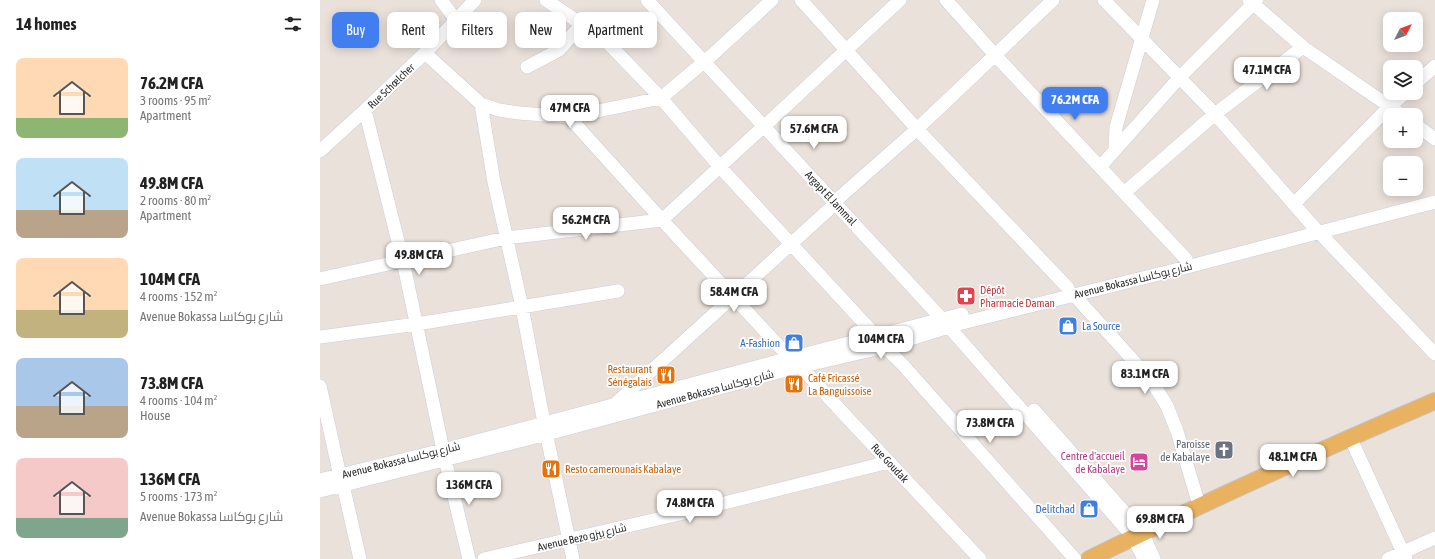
<!DOCTYPE html>
<html lang="en">
<head>
<meta charset="utf-8">
<style>
  :root { --surface:#fff; --page:#f6f6f6; --text:#222; --muted:#767676; --accent:#417ff1 }
  body { margin:0; font-family:"Asap Condensed",Cairo,sans-serif; background:var(--page); color:var(--text); height:100vh; display:flex; flex-direction:column; font-size:15px; white-space:nowrap }
  * { box-sizing:border-box; margin:0 }
  p { font-size:13px; color:var(--muted) }
  .icon { flex:none; width:22px; height:22px; fill:none; stroke:currentColor; stroke-width:2; stroke-linecap:round; stroke-linejoin:round }
  .map { position:relative; flex:1; overflow:hidden }
  .details { display:flex; flex-direction:column; background:var(--surface); width:320px }
  .details>* { flex:none }
  .banner { position:absolute; left:12px; top:12px; width:380px; height:36px; display:flex; gap:8px }
  .needle { width:26px; rotate:48deg }
  .buttons { position:absolute; left:1063px; top:12px; display:grid; gap:8px }
  .buttons a { display:grid; place-items:center; width:40px; height:40px; border-radius:8px; background:var(--surface); box-shadow:0 2px 10px #0003; font-size:20px }
  .price { position:absolute; translate:-50% -34px; padding:0 9px; border-radius:8px; background:#fff; color:#222; font-size:13px; line-height:26px; filter:drop-shadow(0 1px 2px #0008) }
  .price::after { content:''; position:absolute; left:50%; top:24px; width:12px; height:9px; margin-left:-6px; background:inherit; clip-path:polygon(0 0,100% 0,50% 100%) }
  .price.selected { background:var(--accent); color:#fff }
  ul { padding:0; list-style:none }
  li { display:flex; align-items:center; gap:12px; height:100px; padding:0 16px }
  li span { display:grid; place-items:center; flex:none; width:112px; height:80px; border-radius:8px; color:#555 }
  li>.icon { margin-inline-start:auto }
  span .icon { width:48px; height:48px; fill:#fffc; stroke-width:1 }
  li b { font-size:17px }
  h2 { display:flex; justify-content:space-between; align-items:center; height:48px; padding:0 16px; font-size:17px }
  .chip { padding:0 14px; border-radius:8px; background:var(--surface); box-shadow:0 2px 10px #0003; font-size:14px; line-height:36px }
  .chip.selected { background:var(--accent); color:#fff }
  main { display:flex; flex:1; min-height:0 }
  .map>svg:first-child { display:block }
  .lines { fill:none; stroke-linecap:round; stroke-linejoin:round }
  .minor-casing { stroke:#c9cfda; stroke-width:14 }
  .major-casing { stroke:#c3c3c3; stroke-width:18 }
  .minor { stroke:#fff; stroke-width:13 }
  .major { stroke:#e9b260; stroke-width:16 }
  .labels { text-anchor:middle; stroke-width:3.5; stroke-linejoin:round; paint-order:stroke }
  .street-label { font-size:11px; fill:#282828; stroke:#fff }
  .health-label { font-size:11px; fill:#be3a42; stroke:#fff; text-anchor:start }
  .shop-label { font-size:11px; fill:#366cbe; stroke:#fff; text-anchor:end }
  .food-label { font-size:11px; fill:#c56008; stroke:#fff; text-anchor:start }
  .worship-label { font-size:11px; fill:#5b616d; stroke:#fff; text-anchor:end }
  .hotel-label { font-size:11px; fill:#b23c85; stroke:#fff; text-anchor:end }
</style>
</head>
<body>
<main>
<section class="details">
<h2>14 homes<svg class="icon" aria-label="filters" viewBox="0 0 24 24"><path d="M4 7h16M4 17h16"/><circle cx="9" cy="7" r="2"/><circle cx="15" cy="17" r="2"/></svg></h2>
<ul>
<li><span style="background:linear-gradient(#ffd9b3 75%,#8fb573 0)"><svg class="icon" aria-label="home" viewBox="0 0 24 24"><path d="M3 11l9-7 9 7M6 9v11h12V9"/></svg></span><div><b>76.2M CFA</b><p>3 rooms · 95 m²</p><p>Apartment</p></div></li>
<li><span style="background:linear-gradient(#bfe0f5 65%,#b9a48a 0)"><svg class="icon" aria-label="home" viewBox="0 0 24 24"><path d="M3 11l9-7 9 7M6 9v11h12V9"/></svg></span><div><b>49.8M CFA</b><p>2 rooms · 80 m²</p><p>Apartment</p></div></li>
<li><span style="background:linear-gradient(#ffd9b3 65%,#c2b280 0)"><svg class="icon" aria-label="home" viewBox="0 0 24 24"><path d="M3 11l9-7 9 7M6 9v11h12V9"/></svg></span><div><b>104M CFA</b><p>4 rooms · 152 m²</p><p>Avenue Bokassa شارع بوكاسا</p></div></li>
<li><span style="background:linear-gradient(#a9c7e8 60%,#b9a48a 0)"><svg class="icon" aria-label="home" viewBox="0 0 24 24"><path d="M3 11l9-7 9 7M6 9v11h12V9"/></svg></span><div><b>73.8M CFA</b><p>4 rooms · 104 m²</p><p>House</p></div></li>
<li><span style="background:linear-gradient(#f6c9c9 75%,#7fa58c 0)"><svg class="icon" aria-label="home" viewBox="0 0 24 24"><path d="M3 11l9-7 9 7M6 9v11h12V9"/></svg></span><div><b>136M CFA</b><p>5 rooms · 173 m²</p><p>Avenue Bokassa شارع بوكاسا</p></div></li>
</ul>
</section>
<div class="map">
<svg width="1115" height="559" viewBox="0 0 1115 559">
  <rect width="100%" height="100%" fill="#eae1da"/>
  <g class="lines">
    <defs>
      <path id="minor" d="M 121,0 L 135,19
        M 226,0 L 285,40 L 341,98 L 400,167 L 556,336
        M 327,0 L 622,319 L 813,537 L 824,559
        M 481,0 L 597,129 L 748,288
        M 626,0 L 675,55 L 866,259
        M 784,0 L 895,114 L 992,225 L 1115,354
        M 929,0 L 983,47 L 1082,115
        M 105,53 L 161,104 L 179,110 L 199,113 L 249,117 L 341,98 L 391,56 L 452,0
        M 207,67 L 239,50 L 262,24
        M 1096,83 L 1115,66
        M 161,104 L 174,182 L 202,307 L 224,423 L 253,559
        M 45,110 L 83,261 L 123,450
        M 249,117 L 342,220 L 470,358
        M 450,121 L 580,0
        M 1096,125 L 1115,139
        M 795,150 L 796,127 L 833,0
        M 0,151 L 45,110 L 105,53 L 155,0
        M 780,167 L 859,78 L 937,0
        M 804,193 L 895,114 L 983,47
        M 520,197 L 597,129 L 733,0
        M 974,204 L 1070,106 L 1085,93
        M 0,279 L 186,238 L 342,220 L 444,126
        M 754,295 L 831,380 L 847,406 L 857,431 L 879,505
        M 0,337 L 97,324 L 298,291
        M 565,347 L 583,365 L 755,559
        M 481,367 L 522,412 L 660,559
        M 0,386 L 20,476
        M 296,403 L 516,203
        M 714,410 L 822,532 L 834,559
        M 1030,437 L 1086,559
        M 125,459 L 149,559
        M 0,480 L 123,450 L 470,358 L 642,314
        M 23,485 L 40,559
        M 0,491 L 227,434 L 470,369 L 565,347 L 638,324 L 867,267 L 1115,202
        M 164,559 L 364,513 L 569,462
        M 1068,559 L 1115,538"/>
      <path id="major" d="M 769,559 C 883,503 998,451 1115,401"/>
    </defs>
    <use href="#minor" class="minor-casing"/>
    <use href="#major" class="major-casing"/>
    <use href="#minor" class="minor"/>
    <use href="#major" class="major"/>
  </g>
  <defs>
    <symbol id="pharmacy-square" viewBox="-11 -11 22 22"><rect x="-9" y="-9" width="18" height="18" rx="4" fill="#e0444e" stroke="#fff"/><path d="M-2-6h4v4h4v4h-4v4h-4v-4h-4v-4h4Z" fill="#fff"/></symbol>
    <symbol id="shop-square" viewBox="-11 -11 22 22"><rect x="-9" y="-9" width="18" height="18" rx="4" fill="#3f7fe0" stroke="#fff"/><path d="M-5-2.5h2.3a2.7 3.5 0 0 1 5.4 0H5L5.5 6h-11ZM-1.5-2.5h3a1.5 2.3 0 0 0-3 0Z" fill="#fff"/></symbol>
    <symbol id="restaurant-square" viewBox="-11 -11 22 22"><rect x="-9" y="-9" width="18" height="18" rx="4" fill="#e8710a" stroke="#fff"/><path d="M-5-6h1v4h1v-4h1v4h1v-4h1v5L-1.5 .5V6h-2V.5L-5-1ZM5-6V6H3V1.5H1.5Q1.5-4 5-6Z" fill="#fff"/></symbol>
    <symbol id="church-square" viewBox="-11 -11 22 22"><rect x="-9" y="-9" width="18" height="18" rx="4" fill="#6b7280" stroke="#fff"/><path d="M-1.2-6h2.4v3.5h3.3v2.4h-3.3V6h-2.4V-.1h-3.3v-2.4h3.3Z" fill="#fff"/></symbol>
    <symbol id="hotel-square" viewBox="-11 -11 22 22"><rect x="-9" y="-9" width="18" height="18" rx="4" fill="#d1479c" stroke="#fff"/><path d="M-6-4.5h1.5V1H6V5H4.5V3h-9V5H-6ZM-4 0a1.8 1.8 0 1 1 3.6 0ZM.5 0V-2.5h3Q6-2.5 6 0Z" fill="#fff"/></symbol>
  </defs>
  <g fill-rule="evenodd">
    <use href="#pharmacy-square" x="635" y="285" width="22" height="22"/>
    <use href="#shop-square" x="737" y="315" width="22" height="22"/>
    <use href="#shop-square" x="463" y="332" width="22" height="22"/>
    <use href="#restaurant-square" x="335" y="364" width="22" height="22"/>
    <use href="#restaurant-square" x="463" y="373" width="22" height="22"/>
    <use href="#church-square" x="893" y="439" width="22" height="22"/>
    <use href="#hotel-square" x="808" y="451" width="22" height="22"/>
    <use href="#restaurant-square" x="220" y="458" width="22" height="22"/>
    <use href="#shop-square" x="758" y="498" width="22" height="22"/>
  </g>
  <g class="labels">
    <g class="street-label">
      <text transform="translate(71 86) rotate(-44)" y="4">Rue Schœlcher</text>
      <text transform="translate(511 198) rotate(47)" y="4">Argapt El Jammal</text>
      <text transform="translate(813 280) rotate(-14)" y="4">Avenue Bokassa شارع بوكاسا</text>
      <text transform="translate(395 389) rotate(-15)" y="4">Avenue Bokassa شارع بوكاسا</text>
      <text transform="translate(81 460) rotate(-14)" y="4">Avenue Bokassa شارع بوكاسا</text>
      <text transform="translate(570 463) rotate(47)" y="4">Rue Goudak</text>
      <text transform="translate(262 537) rotate(-13)" y="4">Avenue Bezo شارع بيزو</text>
    </g>
    <g class="health-label">
      <text x="660" y="294">Dépôt<tspan x="660" dy="13">Pharmacie Daman</tspan></text>
    </g>
    <g class="shop-label">
      <text x="762" y="330" text-anchor="start">La Source</text>
      <text x="460" y="347">A-Fashion</text>
      <text x="755" y="513">Delitchad</text>
    </g>
    <g class="food-label">
      <text x="332" y="373" text-anchor="end">Restaurant<tspan x="332" dy="13">Sénégalais</tspan></text>
      <text x="488" y="382">Café Fricassé<tspan x="488" dy="13">La Banguissoise</tspan></text>
      <text x="245" y="473">Resto camerounais Kabalaye</text>
    </g>
    <g class="worship-label">
      <text x="890" y="448">Paroisse<tspan x="890" dy="13">de Kabalaye</tspan></text>
    </g>
    <g class="hotel-label">
      <text x="805" y="460">Centre d'accueil<tspan x="805" dy="13">de Kabalaye</tspan></text>
    </g>
  </g>
</svg>
<div class="buttons">
<a><svg class="needle" viewBox="-14 -14 28 28"><path d="M0-13l5 13h-10z" fill="#e53935"/><path d="M0 13l5-13h-10z" fill="#767676"/></svg></a>
<a><svg class="icon" aria-label="layers" viewBox="0 0 24 24"><path d="M12 4l9 5-9 5-9-5zM3 14l9 5 9-5"/></svg></a>
<a>+</a>
<a>−</a>
</div>
<b class="price" style="left:947px;top:91px">47.1M CFA</b>
<b class="price selected" style="left:755px;top:121px">76.2M CFA</b>
<b class="price" style="left:250px;top:129px">47M CFA</b>
<b class="price" style="left:494px;top:150px">57.6M CFA</b>
<b class="price" style="left:266px;top:241px">56.2M CFA</b>
<b class="price" style="left:99px;top:276px">49.8M CFA</b>
<b class="price" style="left:414px;top:313px">58.4M CFA</b>
<b class="price" style="left:561px;top:360px">104M CFA</b>
<b class="price" style="left:825px;top:395px">83.1M CFA</b>
<b class="price" style="left:670px;top:444px">73.8M CFA</b>
<b class="price" style="left:973px;top:478px">48.1M CFA</b>
<b class="price" style="left:149px;top:506px">136M CFA</b>
<b class="price" style="left:370px;top:524px">74.8M CFA</b>
<b class="price" style="left:840px;top:540px">69.8M CFA</b>
<div class="banner">
<a class="chip selected">Buy</a>
<a class="chip">Rent</a>
<a class="chip">Filters</a>
<a class="chip">New</a>
<a class="chip">Apartment</a>
</div>
</div>
</main>
</body>
</html>
